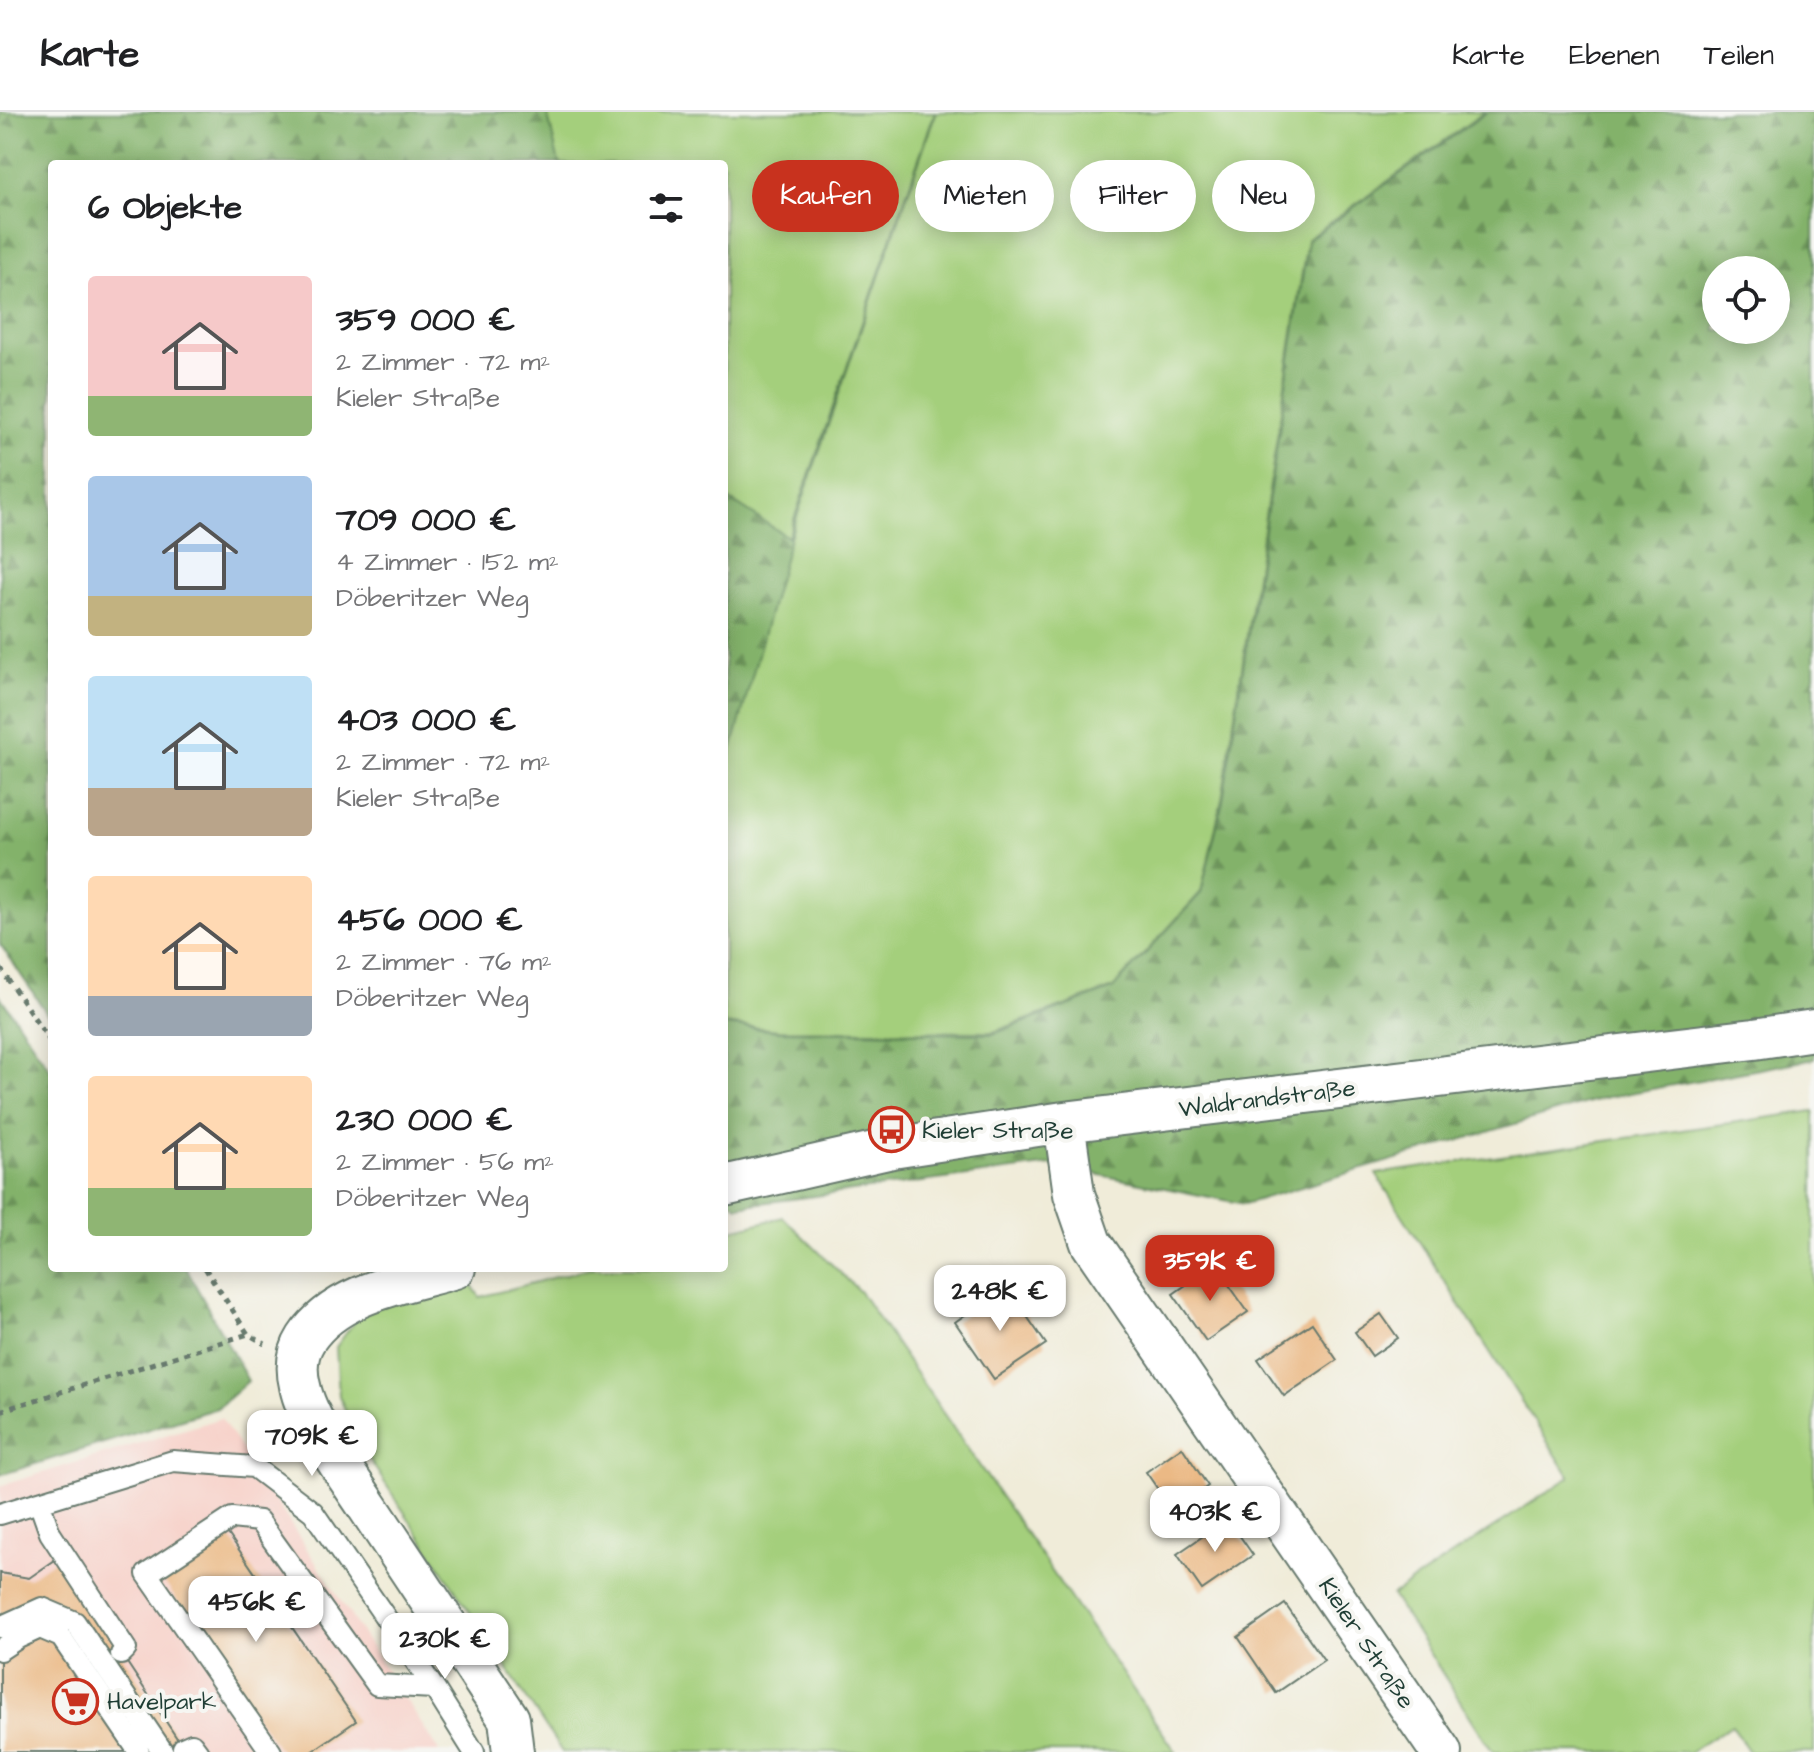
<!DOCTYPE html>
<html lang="de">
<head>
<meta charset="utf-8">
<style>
  :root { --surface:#fff; --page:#f2f2f2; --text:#202124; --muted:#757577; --line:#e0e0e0; --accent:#c8321e }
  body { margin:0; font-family:"Architects Daughter",sans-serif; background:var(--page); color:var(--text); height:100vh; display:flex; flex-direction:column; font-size:30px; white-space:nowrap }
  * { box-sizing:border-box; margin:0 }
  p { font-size:26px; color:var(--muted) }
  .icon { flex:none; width:44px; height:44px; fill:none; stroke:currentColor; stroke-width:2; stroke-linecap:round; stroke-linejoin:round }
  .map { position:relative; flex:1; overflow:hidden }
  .panel { position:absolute; left:48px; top:48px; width:680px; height:1112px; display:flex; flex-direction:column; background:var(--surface); border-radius:8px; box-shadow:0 4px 20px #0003 }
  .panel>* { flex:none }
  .hud { position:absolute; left:752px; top:48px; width:760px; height:72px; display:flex; gap:16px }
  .controls { position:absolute; left:1702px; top:144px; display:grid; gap:16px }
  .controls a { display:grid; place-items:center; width:88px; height:88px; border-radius:50%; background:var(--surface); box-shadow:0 4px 20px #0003; font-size:40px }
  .price { position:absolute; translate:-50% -68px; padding:0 18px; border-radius:16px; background:#fff; color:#222; font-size:26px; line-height:52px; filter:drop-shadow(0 2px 4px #0008) }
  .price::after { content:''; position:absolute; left:50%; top:48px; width:24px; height:18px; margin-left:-12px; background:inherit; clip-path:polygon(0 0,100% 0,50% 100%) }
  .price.current { background:var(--accent); color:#fff }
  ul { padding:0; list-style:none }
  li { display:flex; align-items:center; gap:24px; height:200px; padding:0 40px }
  li span { display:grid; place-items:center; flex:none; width:224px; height:160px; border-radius:8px; color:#555 }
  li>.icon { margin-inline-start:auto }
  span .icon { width:96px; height:96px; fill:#fffc; stroke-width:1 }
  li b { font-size:34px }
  h2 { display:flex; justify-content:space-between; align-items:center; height:96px; padding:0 40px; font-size:34px }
  .chip { padding:0 28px; border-radius:36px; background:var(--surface); box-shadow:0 4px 20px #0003; font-size:28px; line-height:72px }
  .chip.current { background:var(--accent); color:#fff }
  header { display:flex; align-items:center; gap:48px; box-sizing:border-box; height:112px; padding:0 40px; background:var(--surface); border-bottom:2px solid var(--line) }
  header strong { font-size:38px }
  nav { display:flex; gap:44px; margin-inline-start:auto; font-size:28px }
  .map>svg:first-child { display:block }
  .built { fill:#f7d1c9 }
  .green { fill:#a4cf7b; stroke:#628658; stroke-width:2 }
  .forest { fill:url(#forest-firs); stroke:#517850; stroke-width:2; fill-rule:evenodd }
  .building { fill:#ebb985 }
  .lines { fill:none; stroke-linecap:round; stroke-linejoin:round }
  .lane-casing { stroke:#687a6e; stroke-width:24 }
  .street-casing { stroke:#687a6e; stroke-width:44 }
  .path { stroke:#687a6e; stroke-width:5; stroke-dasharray:6 6; stroke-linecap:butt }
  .lane { stroke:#fff; stroke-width:20 }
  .street { stroke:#fff; stroke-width:40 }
  .labels { text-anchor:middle; stroke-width:8; stroke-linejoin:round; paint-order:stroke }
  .street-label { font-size:24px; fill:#1f3d34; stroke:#f6f6f2 }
  .poi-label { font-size:24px; fill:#1f3d34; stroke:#f6f6f2; text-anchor:start }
</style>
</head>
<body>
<header>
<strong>Karte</strong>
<nav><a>Karte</a><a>Ebenen</a><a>Teilen</a></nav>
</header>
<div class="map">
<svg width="1814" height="1640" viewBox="0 0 1814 1640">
  <defs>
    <pattern id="forest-firs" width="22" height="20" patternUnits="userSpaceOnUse" patternTransform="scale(2)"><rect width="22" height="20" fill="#83b26b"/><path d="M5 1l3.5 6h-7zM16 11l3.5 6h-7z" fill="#6b9259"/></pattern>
  </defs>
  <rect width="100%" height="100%" fill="#f6f6f2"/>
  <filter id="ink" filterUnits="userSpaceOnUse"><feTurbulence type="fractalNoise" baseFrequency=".0125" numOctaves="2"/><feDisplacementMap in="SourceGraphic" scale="16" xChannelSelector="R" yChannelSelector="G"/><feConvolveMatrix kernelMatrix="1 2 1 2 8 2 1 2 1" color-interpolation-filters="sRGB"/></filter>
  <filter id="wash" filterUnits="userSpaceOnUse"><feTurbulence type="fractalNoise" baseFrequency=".006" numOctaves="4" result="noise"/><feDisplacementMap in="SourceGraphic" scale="32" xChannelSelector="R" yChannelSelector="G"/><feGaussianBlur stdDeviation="1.8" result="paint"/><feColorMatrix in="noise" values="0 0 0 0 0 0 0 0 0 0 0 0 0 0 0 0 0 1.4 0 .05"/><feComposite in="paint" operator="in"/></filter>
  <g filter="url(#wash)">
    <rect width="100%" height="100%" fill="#f0ecd9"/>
    <path class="built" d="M 221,1306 L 440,1640 L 0,1640 L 0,1374 Z"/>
    <path class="green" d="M 547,0 L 935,0 L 788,426 L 724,384 L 724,52 L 559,52 Z
      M 936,0 L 1484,0 L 1307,127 L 1222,687 L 1201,780 L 1113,876 L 993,920 L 780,918 L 724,912 L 724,667 L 789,425 Z
      M 1814,999 L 1814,1640 L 1749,1640 L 1732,1613 L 1690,1640 L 1493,1640 L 1392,1483 L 1570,1365 L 1376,1062 Z
      M 783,1105 L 860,1180 L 1176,1640 L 562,1640 L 362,1336 L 339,1284 L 336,1235 L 362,1199 L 463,1160 L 480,1185 L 589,1156 L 724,1156 L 724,1120 Z"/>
    <path class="forest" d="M 0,0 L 547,0 L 559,52 L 52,52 L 52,909 L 0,832 Z
      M 935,0 L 790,425 L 724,667 L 724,384 L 788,425 Z
      M 1487,0 L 1814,0 L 1814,947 L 1603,986 L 1244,1092 L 1051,1053 L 738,1094 L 724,1085 L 724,913 L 780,919 L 993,922 L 1113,877 L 1201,781 L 1223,688 L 1308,128 ZM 1716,158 L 1776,158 L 1776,218 L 1716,218 Z
      M 0,884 L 52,960 L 52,1156 L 186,1156 L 248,1269 L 217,1296 L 0,1363 Z"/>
    <g id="blocks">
      <path class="building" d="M 1215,1153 L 1248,1200 L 1206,1229 L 1173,1182 Z
        M 1006,1174 L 1046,1232 L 994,1267 L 955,1210 Z
        M 1381,1202 L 1398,1226 L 1372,1244 L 1355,1220 Z
        M 1312,1211 L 1337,1248 L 1284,1284 L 1258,1247 Z
        M 1182,1335 L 1208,1374 L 1173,1399 L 1146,1360 Z
        M 1228,1407 L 1253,1443 L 1202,1478 L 1177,1442 Z
        M 222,1413 L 356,1609 L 311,1640 L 281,1640 L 156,1458 Z
        M 58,1446 L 186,1640 L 0,1640 L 0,1461 L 29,1466 Z
        M 1285,1492 L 1324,1548 L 1276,1581 L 1238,1525 Z"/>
    </g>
  </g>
  <g filter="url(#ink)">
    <use href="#blocks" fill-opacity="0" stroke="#687a6e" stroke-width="2"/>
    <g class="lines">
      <defs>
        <path id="lane" d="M 39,1390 L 50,1421 L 126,1537 L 121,1542
          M 0,1402 L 173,1349 L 254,1355 L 313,1400 L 434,1576 L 474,1640
          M 0,1515 L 42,1496 L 75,1510 L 163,1640
          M 0,1538 L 18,1526 L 40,1516 L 61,1525 L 139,1640
          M 183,1636 L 192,1632 L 198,1640
          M 271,1640 L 147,1462 L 232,1406 L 259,1409 L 377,1573 L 434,1576"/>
        <path id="street" d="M 1064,1010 L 1074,1082 L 1091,1131 L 1441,1640
          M 724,1074 L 892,1036 L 1064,1010 L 1754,927 L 1814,918
          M 455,1156 C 405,1171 337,1180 306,1227 C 297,1241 296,1258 300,1274 C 307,1310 347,1363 368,1395 C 415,1465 462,1536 509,1607 L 513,1640"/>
      </defs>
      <use href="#lane" class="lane-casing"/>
      <use href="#street" class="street-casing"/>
      <path class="path" d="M 0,856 L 52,932
        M 205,1156 L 248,1222 L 265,1232
        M 0,1299 L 248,1222"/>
      <use href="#lane" class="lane"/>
      <use href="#street" class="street"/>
    </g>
  </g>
  <defs>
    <symbol id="bus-ring" viewBox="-11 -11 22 22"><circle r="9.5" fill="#f6f6f2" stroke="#c8321e" stroke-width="1.5"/><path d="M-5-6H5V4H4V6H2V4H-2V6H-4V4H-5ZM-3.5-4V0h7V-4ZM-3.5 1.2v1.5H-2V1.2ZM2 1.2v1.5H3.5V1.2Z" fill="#c8321e"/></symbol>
    <symbol id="supermarket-ring" viewBox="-11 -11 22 22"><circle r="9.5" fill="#f6f6f2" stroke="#c8321e" stroke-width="1.5"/><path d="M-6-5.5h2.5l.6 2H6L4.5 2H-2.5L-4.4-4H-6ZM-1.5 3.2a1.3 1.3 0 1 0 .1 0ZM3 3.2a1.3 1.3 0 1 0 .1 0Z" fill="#c8321e"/></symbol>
  </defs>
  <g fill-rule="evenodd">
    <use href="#bus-ring" x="866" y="992" width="51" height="51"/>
    <use href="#supermarket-ring" x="50" y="1564" width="51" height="51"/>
  </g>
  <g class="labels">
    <g class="street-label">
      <text transform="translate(1267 986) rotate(-7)" y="8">Waldrandstraße</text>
      <text transform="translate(1367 1531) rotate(56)" y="8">Kieler Straße</text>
    </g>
    <g class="poi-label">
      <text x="922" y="1026">Kieler Straße</text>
      <text x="107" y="1597">Havelpark</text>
    </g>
  </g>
</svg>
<div class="controls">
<a><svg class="icon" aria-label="locate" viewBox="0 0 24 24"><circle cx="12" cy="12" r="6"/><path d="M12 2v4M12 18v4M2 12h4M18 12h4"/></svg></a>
</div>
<b class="price current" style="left:1210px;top:1191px">359K €</b>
<b class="price" style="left:1000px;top:1221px">248K €</b>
<b class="price" style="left:312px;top:1366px">709K €</b>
<b class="price" style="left:1215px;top:1442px">403K €</b>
<b class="price" style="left:256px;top:1532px">456K €</b>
<b class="price" style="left:445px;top:1569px">230K €</b>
<div class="hud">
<a class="chip current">Kaufen</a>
<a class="chip">Mieten</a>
<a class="chip">Filter</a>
<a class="chip">Neu</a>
</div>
<section class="panel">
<h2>6 Objekte<svg class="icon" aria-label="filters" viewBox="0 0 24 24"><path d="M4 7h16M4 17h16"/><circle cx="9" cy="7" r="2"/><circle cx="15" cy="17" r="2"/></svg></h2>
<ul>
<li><span style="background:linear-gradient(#f6c9c9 75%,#8fb573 0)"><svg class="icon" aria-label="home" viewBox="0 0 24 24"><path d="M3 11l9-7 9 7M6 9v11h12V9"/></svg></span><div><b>359 000 €</b><p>2 Zimmer · 72 m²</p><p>Kieler Straße</p></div></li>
<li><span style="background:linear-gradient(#a9c7e8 75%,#c2b280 0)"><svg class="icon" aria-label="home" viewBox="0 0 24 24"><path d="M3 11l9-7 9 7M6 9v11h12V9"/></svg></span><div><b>709 000 €</b><p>4 Zimmer · 152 m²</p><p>Döberitzer Weg</p></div></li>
<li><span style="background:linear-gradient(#bfe0f5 70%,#b9a48a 0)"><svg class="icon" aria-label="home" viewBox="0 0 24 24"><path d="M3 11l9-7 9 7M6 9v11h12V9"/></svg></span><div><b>403 000 €</b><p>2 Zimmer · 72 m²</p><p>Kieler Straße</p></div></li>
<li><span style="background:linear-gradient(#ffd9b3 75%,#9aa5b1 0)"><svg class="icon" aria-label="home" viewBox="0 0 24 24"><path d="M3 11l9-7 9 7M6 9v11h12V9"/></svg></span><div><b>456 000 €</b><p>2 Zimmer · 76 m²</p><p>Döberitzer Weg</p></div></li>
<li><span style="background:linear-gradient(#ffd9b3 70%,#8fb573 0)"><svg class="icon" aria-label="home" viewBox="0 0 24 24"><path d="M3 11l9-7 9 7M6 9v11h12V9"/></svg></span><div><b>230 000 €</b><p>2 Zimmer · 56 m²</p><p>Döberitzer Weg</p></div></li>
</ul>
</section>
</div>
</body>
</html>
